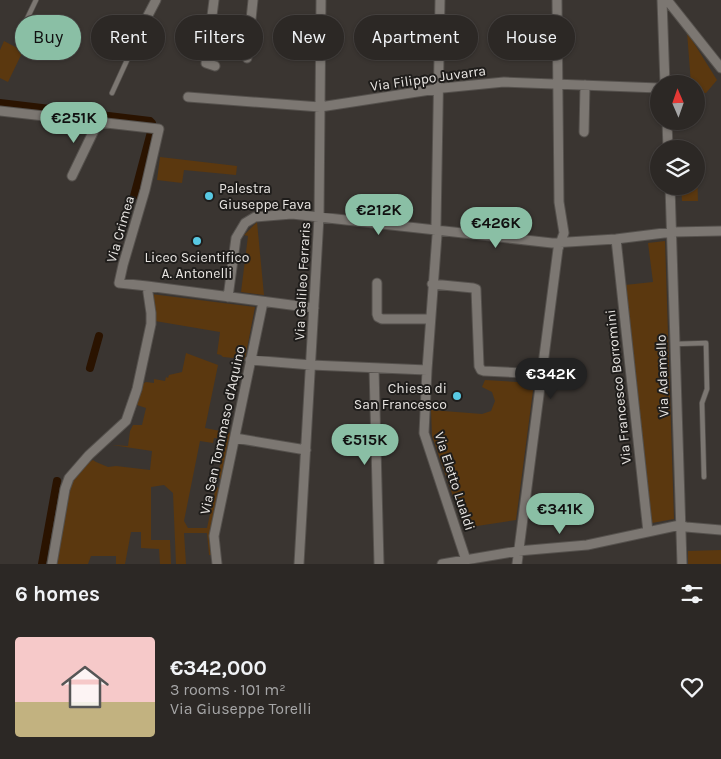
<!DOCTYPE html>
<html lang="en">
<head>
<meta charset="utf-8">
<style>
  :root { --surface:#2c2825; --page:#383432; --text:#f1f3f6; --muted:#a6a6a7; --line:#484442; --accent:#8abfa5 }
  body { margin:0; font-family:Karla,sans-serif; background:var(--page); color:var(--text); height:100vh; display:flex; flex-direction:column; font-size:19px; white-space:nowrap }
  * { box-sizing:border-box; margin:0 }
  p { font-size:16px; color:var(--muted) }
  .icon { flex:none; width:28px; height:28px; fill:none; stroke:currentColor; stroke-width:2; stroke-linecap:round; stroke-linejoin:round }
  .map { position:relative; height:564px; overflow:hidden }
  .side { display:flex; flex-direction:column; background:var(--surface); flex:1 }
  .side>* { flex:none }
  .guide { position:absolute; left:15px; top:15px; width:691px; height:45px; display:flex; gap:10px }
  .needle { width:32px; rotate:358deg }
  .tools { position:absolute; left:650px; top:75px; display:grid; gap:10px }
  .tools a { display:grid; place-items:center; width:55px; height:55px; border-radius:50%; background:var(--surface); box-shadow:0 1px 4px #0004,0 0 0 1px var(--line); font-size:25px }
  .price { position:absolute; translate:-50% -42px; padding:0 11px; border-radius:18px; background:var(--accent); color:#111; font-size:16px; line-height:32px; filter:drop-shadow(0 1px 2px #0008) }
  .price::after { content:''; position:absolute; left:50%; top:30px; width:15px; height:11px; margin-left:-8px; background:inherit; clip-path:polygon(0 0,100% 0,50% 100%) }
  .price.on { background:#222; color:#fff }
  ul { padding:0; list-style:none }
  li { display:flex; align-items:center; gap:15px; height:125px; padding:0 15px }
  li span { display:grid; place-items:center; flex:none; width:140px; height:100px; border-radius:5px; color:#555 }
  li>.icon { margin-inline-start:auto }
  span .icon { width:60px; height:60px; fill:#fffc; stroke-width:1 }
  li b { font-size:21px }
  h2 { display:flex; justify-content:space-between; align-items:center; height:60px; padding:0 15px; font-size:21px }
  .chip { padding:0 18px; border-radius:22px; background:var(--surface); box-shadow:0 1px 4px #0004,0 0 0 1px var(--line); font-size:18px; line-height:45px }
  .chip.on { background:var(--accent); color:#111 }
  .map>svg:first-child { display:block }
  .green { fill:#5b380f }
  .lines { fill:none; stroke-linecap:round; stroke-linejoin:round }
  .canal { stroke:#2a1300; stroke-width:8 }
  .service-casing { stroke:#55514d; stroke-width:6 }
  .minor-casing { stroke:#55514d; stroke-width:11 }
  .service { stroke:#7c7772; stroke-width:4.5 }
  .minor { stroke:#7c7772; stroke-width:9 }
  .poi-dot { fill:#58c9e3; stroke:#1f1d1b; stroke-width:2 }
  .labels { text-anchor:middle; stroke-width:4; stroke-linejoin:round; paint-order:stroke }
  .street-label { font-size:14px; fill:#e8e5e2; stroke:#1f1d1b }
  .poi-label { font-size:14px; fill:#e8e5e2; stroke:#1f1d1b; text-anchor:start }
</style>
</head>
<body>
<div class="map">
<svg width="721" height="564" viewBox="0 0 721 564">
  <rect width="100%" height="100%" fill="#3a3531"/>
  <path class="green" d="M 687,32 L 717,80 L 706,93 L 696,92 L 696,84 L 691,84 Z
    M 4,41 L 23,51 L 8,82 L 0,78 L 0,50 Z
    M 160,157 L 237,166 L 236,175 L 184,170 L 182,183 L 157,180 Z
    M 696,171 L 697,171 L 698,201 L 682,201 L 681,186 L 696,186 Z
    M 257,222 L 264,295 L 241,292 L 248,236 L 244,235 Z
    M 665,241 L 674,519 L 652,523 L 625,285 L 653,282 L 648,243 Z
    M 151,294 L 255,307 L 245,359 L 223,357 L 221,355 L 217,354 L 220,332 L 155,321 Z
    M 186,353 L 218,365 L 205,428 L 231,433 L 222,479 L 220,479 L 218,474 L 222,456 L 219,454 L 223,439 L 214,438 L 213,443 L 200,441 L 184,521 L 188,528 L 207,528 L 216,487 L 220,488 L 213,555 L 209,555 L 207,533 L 184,533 L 186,564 L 176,564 L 173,493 L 164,485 L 151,487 L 151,540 L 170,540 L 171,564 L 160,564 L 159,549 L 141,548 L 141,532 L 131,532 L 125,564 L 116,564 L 116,556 L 91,556 L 88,564 L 55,564 L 71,480 L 84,465 L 93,460 L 96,462 L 108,467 L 116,466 L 150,470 L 152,451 L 112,445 L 128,446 L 130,431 L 133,425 L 142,425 L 146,408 L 137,405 L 137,397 L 140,385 L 146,382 L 154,383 L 154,379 L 165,381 L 166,377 L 168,378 L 169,375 L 182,372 Z
    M 485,380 L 534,383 L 516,520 L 464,528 L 432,436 L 431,410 L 482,414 L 491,411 L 495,401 L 492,392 L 482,387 Z
    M 721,550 L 721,564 L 688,564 L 688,551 Z"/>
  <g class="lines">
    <path class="canal" d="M 0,103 L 150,121 L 152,123 L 152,126
      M 134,196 L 151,132
      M 90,368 L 99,336
      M 42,564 L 57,481"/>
    <defs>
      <path id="service" d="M 36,0 L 25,23 L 47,50
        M 112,93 L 144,23
        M 675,344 L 706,343 L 707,389 L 702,403 L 704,477"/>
      <path id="minor" d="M 214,0 L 206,63 L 215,66
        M 440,0 L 436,226 L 437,235 L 427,370 L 424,433 L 466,560
        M 662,0 L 665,84
        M 667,0 L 721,68
        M 144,23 L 156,0
        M 247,58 L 253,0
        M 188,97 L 320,107 L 443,88 L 504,82 L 659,88
        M 0,111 L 159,129 L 145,190 L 123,265 L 119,283 L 147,286 L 151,313 L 151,324 L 137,389 L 126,421 L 89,455 L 69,478 L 65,489 L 60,518 L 52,564
        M 667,121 L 668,149
        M 584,132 L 585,85
        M 72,176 L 98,122
        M 670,186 L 682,564
        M 616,239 L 648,532
        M 377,283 L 377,314 L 378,317 L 382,319 L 430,319
        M 432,284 L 473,288 L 476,289 L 479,366 L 481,370 L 484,371 L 542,374
        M 147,286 L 314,308
        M 228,297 L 236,238 L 245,223 L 255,217 L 292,214 L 552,243 L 616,239 L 672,232 L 721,231
        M 250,360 L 311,365 L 427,370
        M 374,368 L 379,564
        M 235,438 L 306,450
        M 680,525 L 686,527 L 721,530
        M 217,564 L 214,536 L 263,302
        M 299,564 L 319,217 L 321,0
        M 442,564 L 518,551 L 587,545 L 680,525
        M 517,564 L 558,249 L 564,233 L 559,202 L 557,0"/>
    </defs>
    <use href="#service" class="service-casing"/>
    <use href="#minor" class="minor-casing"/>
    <use href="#service" class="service"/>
    <use href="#minor" class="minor"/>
  </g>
  <g class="poi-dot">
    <circle cx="209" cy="196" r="5"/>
    <circle cx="197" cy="241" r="5"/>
    <circle cx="457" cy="396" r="5"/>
  </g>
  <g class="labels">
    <g class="street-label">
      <text transform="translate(428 78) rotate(-8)" y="5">Via Filippo Juvarra</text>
      <text transform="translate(120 229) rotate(-74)" y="5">Via Crimea</text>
      <text transform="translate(302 281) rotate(-87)" y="5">Via Galileo Ferraris</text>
      <text transform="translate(662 376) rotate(-92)" y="5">Via Adamello</text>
      <text transform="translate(618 387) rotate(-96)" y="5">Via Francesco Borromini</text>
      <text transform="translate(222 430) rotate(-78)" y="5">Via San Tommaso d'Aquino</text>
      <text transform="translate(455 481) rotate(72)" y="5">Via Eletto Lualdi</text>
    </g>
    <g class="poi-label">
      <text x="219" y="193">Palestra<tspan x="219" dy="16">Giuseppe Fava</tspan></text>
      <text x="197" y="262" text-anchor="middle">Liceo Scientifico<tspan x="197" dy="16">A. Antonelli</tspan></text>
      <text x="447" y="393" text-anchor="end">Chiesa di<tspan x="447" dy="16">San Francesco</tspan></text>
    </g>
  </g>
</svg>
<div class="tools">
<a><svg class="needle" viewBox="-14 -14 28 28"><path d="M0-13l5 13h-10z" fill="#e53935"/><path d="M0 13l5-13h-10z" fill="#a6a6a7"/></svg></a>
<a><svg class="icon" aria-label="layers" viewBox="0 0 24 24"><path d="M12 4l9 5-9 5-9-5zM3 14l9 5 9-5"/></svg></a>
</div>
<b class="price" style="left:74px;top:144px">€251K</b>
<b class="price" style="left:379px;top:236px">€212K</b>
<b class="price" style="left:496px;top:249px">€426K</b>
<b class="price on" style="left:551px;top:400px">€342K</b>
<b class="price" style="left:365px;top:466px">€515K</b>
<b class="price" style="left:560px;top:535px">€341K</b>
<div class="guide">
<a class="chip on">Buy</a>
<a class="chip">Rent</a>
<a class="chip">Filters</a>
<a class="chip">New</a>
<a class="chip">Apartment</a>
<a class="chip">House</a>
</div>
</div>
<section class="side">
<h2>6 homes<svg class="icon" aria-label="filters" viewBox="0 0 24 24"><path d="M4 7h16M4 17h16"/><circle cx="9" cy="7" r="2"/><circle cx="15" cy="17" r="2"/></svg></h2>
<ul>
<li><span style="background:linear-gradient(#f6c9c9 65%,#c2b280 0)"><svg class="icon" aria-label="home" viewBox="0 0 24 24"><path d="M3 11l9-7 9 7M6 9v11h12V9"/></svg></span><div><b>€342,000</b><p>3 rooms · 101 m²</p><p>Via Giuseppe Torelli</p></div><svg class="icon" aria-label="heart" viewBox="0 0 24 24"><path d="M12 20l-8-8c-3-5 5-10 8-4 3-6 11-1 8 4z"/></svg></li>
</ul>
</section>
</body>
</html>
